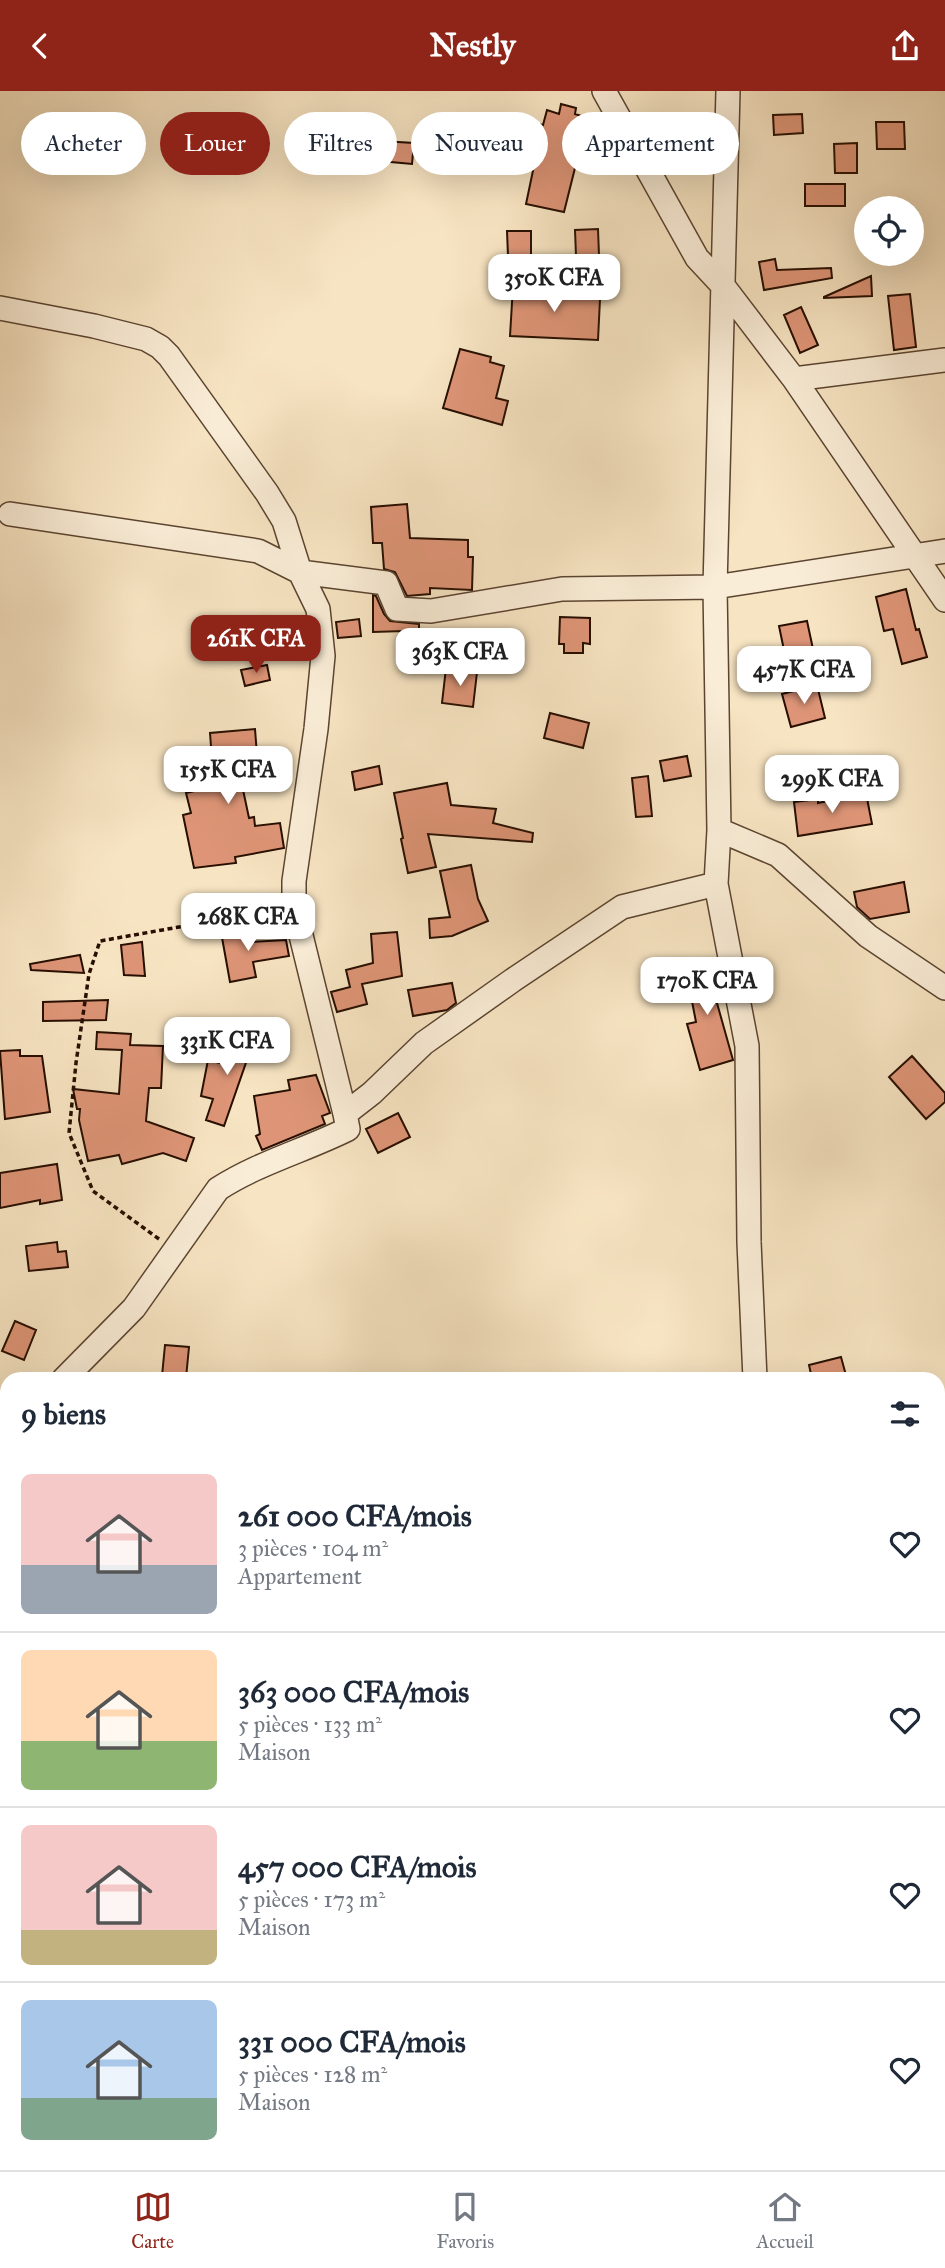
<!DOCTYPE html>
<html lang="fr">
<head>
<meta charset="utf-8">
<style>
  :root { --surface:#fff; --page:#f2f2f3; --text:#1f2937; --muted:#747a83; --line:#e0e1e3; --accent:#8f2418 }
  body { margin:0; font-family:"IM FELL Great Primer",serif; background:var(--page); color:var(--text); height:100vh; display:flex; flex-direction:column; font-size:26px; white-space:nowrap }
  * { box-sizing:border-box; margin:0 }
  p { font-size:23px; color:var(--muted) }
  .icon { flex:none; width:38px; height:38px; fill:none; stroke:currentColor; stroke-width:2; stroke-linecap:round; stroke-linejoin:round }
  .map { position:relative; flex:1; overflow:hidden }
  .drawer { position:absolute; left:0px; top:1281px; width:945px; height:798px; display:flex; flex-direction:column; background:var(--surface); border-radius:21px 21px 0 0; box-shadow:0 7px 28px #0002 }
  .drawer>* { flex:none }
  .guide { position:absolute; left:21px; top:21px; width:903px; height:63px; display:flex; gap:14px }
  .controls { position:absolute; left:854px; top:105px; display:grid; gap:14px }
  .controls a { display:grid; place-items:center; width:70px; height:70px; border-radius:50%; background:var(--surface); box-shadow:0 7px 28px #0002; font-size:35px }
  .price { position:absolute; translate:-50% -60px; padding:0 16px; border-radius:14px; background:#fff; color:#222; font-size:23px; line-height:46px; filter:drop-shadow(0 2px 4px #0008) }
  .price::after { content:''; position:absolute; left:50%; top:42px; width:21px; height:16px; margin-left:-10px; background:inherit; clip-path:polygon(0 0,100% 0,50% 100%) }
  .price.current { background:var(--accent); color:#fff }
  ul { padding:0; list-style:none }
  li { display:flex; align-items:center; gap:21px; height:175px; padding:0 21px }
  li+li { border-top:2px solid var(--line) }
  li span { display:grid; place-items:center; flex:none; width:196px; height:140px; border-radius:10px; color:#555 }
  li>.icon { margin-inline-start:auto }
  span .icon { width:84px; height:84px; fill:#fffc; stroke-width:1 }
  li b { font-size:30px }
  h2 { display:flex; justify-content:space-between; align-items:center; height:84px; padding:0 21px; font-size:30px }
  .pill { padding:0 24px; border-radius:32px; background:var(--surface); box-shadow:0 7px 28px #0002; font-size:24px; line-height:63px }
  .pill.current { background:var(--accent); color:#fff }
  header { display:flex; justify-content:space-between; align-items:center; height:91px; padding:0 21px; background:var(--accent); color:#fff; font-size:32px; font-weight:700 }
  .tabs { display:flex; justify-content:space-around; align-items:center; height:98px; border-top:2px solid var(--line); background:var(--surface); font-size:19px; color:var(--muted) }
  .tabs a { display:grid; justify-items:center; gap:4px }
  .tabs .current { color:var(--accent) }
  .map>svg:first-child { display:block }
  .building { fill:#de9577; stroke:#270e00; stroke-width:2 }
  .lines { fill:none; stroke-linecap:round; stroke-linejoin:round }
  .minor-casing { stroke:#5b4430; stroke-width:26 }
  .path { stroke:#270e00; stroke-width:3.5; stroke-dasharray:5 3.5; stroke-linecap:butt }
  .minor { stroke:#faedd7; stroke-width:23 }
</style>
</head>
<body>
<header><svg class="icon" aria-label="back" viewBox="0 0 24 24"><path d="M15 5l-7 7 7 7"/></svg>Nestly<svg class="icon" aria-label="share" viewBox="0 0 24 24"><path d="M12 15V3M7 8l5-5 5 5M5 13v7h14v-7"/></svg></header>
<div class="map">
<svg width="945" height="2079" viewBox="0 0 945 2079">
  <rect width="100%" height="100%" fill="#f7e4c2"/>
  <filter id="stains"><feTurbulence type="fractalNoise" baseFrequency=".00286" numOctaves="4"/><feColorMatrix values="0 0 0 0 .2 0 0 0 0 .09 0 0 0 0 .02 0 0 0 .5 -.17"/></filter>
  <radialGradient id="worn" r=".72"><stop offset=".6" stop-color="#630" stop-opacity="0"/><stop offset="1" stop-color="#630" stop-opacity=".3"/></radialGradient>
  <path class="building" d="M 561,13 L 576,17 L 575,23 L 588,27 L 583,43 L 589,45 L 584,66 L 578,65 L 564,121 L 526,113 L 535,70 L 524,68 L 533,32 L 543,34 L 547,19 L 559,23 Z
    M 802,23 L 803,42 L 774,44 L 773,24 Z
    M 876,31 L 904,31 L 905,58 L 877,58 Z
    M 381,50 L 414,52 L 412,73 L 380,70 Z
    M 857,52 L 857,82 L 835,82 L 834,53 Z
    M 805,93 L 845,93 L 845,115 L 805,115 Z
    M 598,138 L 599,164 L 576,165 L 575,139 Z
    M 507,140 L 531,140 L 531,165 L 508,165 Z
    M 775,168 L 777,179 L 831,177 L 832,187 L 764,199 L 759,171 Z
    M 871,185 L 872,205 L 824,207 L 824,206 Z
    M 513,195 L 586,198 L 585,207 L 600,208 L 598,249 L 510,245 Z
    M 910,203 L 916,256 L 894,259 L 888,205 Z
    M 801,216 L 818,254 L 800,262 L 784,224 Z
    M 460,258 L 491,266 L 490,271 L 504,275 L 496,307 L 508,310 L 502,334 L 443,317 Z
    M 407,413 L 410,447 L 468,449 L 468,466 L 473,466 L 472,499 L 430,497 L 430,503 L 407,505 L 395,481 L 384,478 L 382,452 L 373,452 L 371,416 Z
    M 906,498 L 916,539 L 919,538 L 927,566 L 902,573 L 893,538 L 884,540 L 876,506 Z
    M 373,504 L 376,505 L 384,523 L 390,530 L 419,533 L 419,547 L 403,546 L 404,540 L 373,541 Z
    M 560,526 L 590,527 L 590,553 L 583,552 L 583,562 L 564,562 L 564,553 L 559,553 Z
    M 359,528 L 361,545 L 338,547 L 336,531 Z
    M 807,530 L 813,558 L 785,564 L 779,535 Z
    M 267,574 L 270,589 L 245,595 L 241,579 Z
    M 446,577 L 477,581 L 473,616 L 442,612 Z
    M 817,594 L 825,627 L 791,636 L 782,603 Z
    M 550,622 L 589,632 L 583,657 L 544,647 Z
    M 255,638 L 259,690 L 242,694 L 249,727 L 254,726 L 255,735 L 280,732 L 284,757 L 235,766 L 236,772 L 194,777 L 183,724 L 191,722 L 186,702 L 203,698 L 200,684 L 213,682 L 210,642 Z
    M 687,665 L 691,685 L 664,690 L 660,670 Z
    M 379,675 L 382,693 L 355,699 L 352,681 Z
    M 648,685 L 652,725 L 636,726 L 632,687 Z
    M 447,692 L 451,714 L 496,718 L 493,732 L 533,742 L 532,751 L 428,743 L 436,776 L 408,782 L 401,748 L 403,747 L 394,702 Z
    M 866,702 L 872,733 L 798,745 L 794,711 L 818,708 L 818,712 Z
    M 471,774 L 478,808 L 488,830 L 452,845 L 430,847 L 429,828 L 450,826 L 440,780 Z
    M 904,791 L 909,821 L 870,828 L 857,816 L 854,801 Z
    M 247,836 L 250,851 L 286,849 L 289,865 L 253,871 L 256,886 L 230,891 L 221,841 Z
    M 397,841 L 402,885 L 362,893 L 367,913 L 337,921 L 331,901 L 350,896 L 346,879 L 373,872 L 371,843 Z
    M 142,851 L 145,885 L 124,884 L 121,854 Z
    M 80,864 L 84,882 L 31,879 L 30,873 Z
    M 712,869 L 718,905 L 715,905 L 733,969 L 700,979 L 687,933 L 696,931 L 685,874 Z
    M 452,892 L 456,912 L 447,919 L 413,925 L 408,899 Z
    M 108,909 L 106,929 L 43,930 L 43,911 Z
    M 238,936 L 257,940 L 224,1035 L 206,1029 L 213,1008 L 201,1005 L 208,969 L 228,974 Z
    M 97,941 L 131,943 L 130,954 L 163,955 L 161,997 L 149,997 L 146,1030 L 194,1047 L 186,1070 L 163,1062 L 122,1073 L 119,1064 L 88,1070 L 79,1029 L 80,1018 L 77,1018 L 73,998 L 119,1003 L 122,959 L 96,958 Z
    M 20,959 L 20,965 L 42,965 L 50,1021 L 5,1028 L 0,960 Z
    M 912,965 L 945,1002 L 945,1011 L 926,1028 L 889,986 Z
    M 316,984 L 330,1022 L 322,1025 L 325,1033 L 262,1059 L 256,1045 L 260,1043 L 254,1005 L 290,999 L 288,989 Z
    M 398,1022 L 410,1046 L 378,1062 L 366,1038 Z
    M 57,1073 L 62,1109 L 40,1113 L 40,1109 L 0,1117 L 0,1082 Z
    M 57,1151 L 58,1161 L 66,1160 L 68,1176 L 29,1180 L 26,1155 Z
    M 15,1230 L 36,1239 L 24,1269 L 2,1260 Z
    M 165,1254 L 189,1256 L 186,1287 L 162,1285 Z
    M 841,1266 L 847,1288 L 812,1288 L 809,1274 Z"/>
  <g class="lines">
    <defs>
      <path id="minor" d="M 604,0 L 697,167 L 724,196 L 794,288 L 945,509
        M 728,0 L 715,496 L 719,739 L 716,793 L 747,955 L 749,1151 L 755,1288
        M 0,217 L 94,235 L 146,248 L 160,256 L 169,265 L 267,402 L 284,430 L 300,481 L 318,518 L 323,565 L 316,638 L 294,790 L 294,816 L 345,1023
        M 794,288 L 945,269
        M 10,423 L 258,460 L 300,481 L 386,492 L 397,518 L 431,520 L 562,498 L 715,496 L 945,460
        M 719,739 L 778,764 L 868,845 L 945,897
        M 64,1288 L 134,1217 L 218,1098 C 258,1072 306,1059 348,1038 L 345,1023 L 372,1002 L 424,952 L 513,889 L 622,816 L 716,793
        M 0,1331 L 7,1326
        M 0,1796 L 7,1802
        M 351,2072 L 359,2079
        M 782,2072 L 784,2079
        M 934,2079 L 945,2072"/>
    </defs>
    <use href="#minor" class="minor-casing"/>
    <path class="path" d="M 159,1148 L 93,1100 L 69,1042 L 76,972 L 89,883 L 100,850 L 275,819
      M 938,1408 L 945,1406"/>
    <use href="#minor" class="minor"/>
  </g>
  <rect width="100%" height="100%" filter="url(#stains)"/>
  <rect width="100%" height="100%" fill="url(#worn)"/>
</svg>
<div class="controls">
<a><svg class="icon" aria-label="locate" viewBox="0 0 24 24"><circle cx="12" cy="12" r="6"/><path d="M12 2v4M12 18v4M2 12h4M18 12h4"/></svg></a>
</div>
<b class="price" style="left:554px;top:223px">350K CFA</b>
<b class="price current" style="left:256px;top:584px">261K CFA</b>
<b class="price" style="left:460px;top:597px">363K CFA</b>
<b class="price" style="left:804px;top:615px">457K CFA</b>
<b class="price" style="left:228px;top:715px">155K CFA</b>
<b class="price" style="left:832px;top:724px">299K CFA</b>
<b class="price" style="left:248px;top:862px">268K CFA</b>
<b class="price" style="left:707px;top:926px">170K CFA</b>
<b class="price" style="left:227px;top:986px">331K CFA</b>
<div class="guide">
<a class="pill">Acheter</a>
<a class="pill current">Louer</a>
<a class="pill">Filtres</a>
<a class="pill">Nouveau</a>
<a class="pill">Appartement</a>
</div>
<section class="drawer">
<h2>9 biens<svg class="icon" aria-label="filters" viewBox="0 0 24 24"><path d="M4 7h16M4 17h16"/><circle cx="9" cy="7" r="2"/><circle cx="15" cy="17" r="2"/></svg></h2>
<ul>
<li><span style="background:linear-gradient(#f6c9c9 65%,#9aa5b1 0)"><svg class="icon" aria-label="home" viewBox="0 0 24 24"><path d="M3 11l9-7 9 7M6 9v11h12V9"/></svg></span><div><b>261 000 CFA/mois</b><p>3 pièces · 104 m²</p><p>Appartement</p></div><svg class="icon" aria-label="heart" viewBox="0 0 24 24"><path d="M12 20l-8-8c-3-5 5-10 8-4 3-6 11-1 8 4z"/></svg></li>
<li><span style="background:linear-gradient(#ffd9b3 65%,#8fb573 0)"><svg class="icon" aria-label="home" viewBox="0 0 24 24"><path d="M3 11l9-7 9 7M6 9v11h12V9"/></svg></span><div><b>363 000 CFA/mois</b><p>5 pièces · 133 m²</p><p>Maison</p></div><svg class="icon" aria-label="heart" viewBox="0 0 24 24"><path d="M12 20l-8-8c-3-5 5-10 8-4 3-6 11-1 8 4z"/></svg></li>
<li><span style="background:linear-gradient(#f6c9c9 75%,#c2b280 0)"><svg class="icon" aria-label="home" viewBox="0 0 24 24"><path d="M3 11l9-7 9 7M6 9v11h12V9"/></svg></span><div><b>457 000 CFA/mois</b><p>5 pièces · 173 m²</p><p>Maison</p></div><svg class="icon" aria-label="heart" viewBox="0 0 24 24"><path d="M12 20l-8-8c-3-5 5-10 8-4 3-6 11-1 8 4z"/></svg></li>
<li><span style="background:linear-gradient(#a9c7e8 70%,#7fa58c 0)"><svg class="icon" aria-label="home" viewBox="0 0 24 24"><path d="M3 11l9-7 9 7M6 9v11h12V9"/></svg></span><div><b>331 000 CFA/mois</b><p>5 pièces · 128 m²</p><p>Maison</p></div><svg class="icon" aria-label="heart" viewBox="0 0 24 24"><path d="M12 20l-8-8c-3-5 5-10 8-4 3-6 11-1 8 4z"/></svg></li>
</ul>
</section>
</div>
<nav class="tabs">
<a class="current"><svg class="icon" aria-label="map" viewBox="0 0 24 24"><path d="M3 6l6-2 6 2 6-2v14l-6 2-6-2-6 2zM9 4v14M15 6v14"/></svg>Carte</a>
<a><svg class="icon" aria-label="saved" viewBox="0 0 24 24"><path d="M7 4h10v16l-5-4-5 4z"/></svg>Favoris</a>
<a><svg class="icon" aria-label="home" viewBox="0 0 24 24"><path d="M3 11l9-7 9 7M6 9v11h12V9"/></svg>Accueil</a>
</nav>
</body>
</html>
